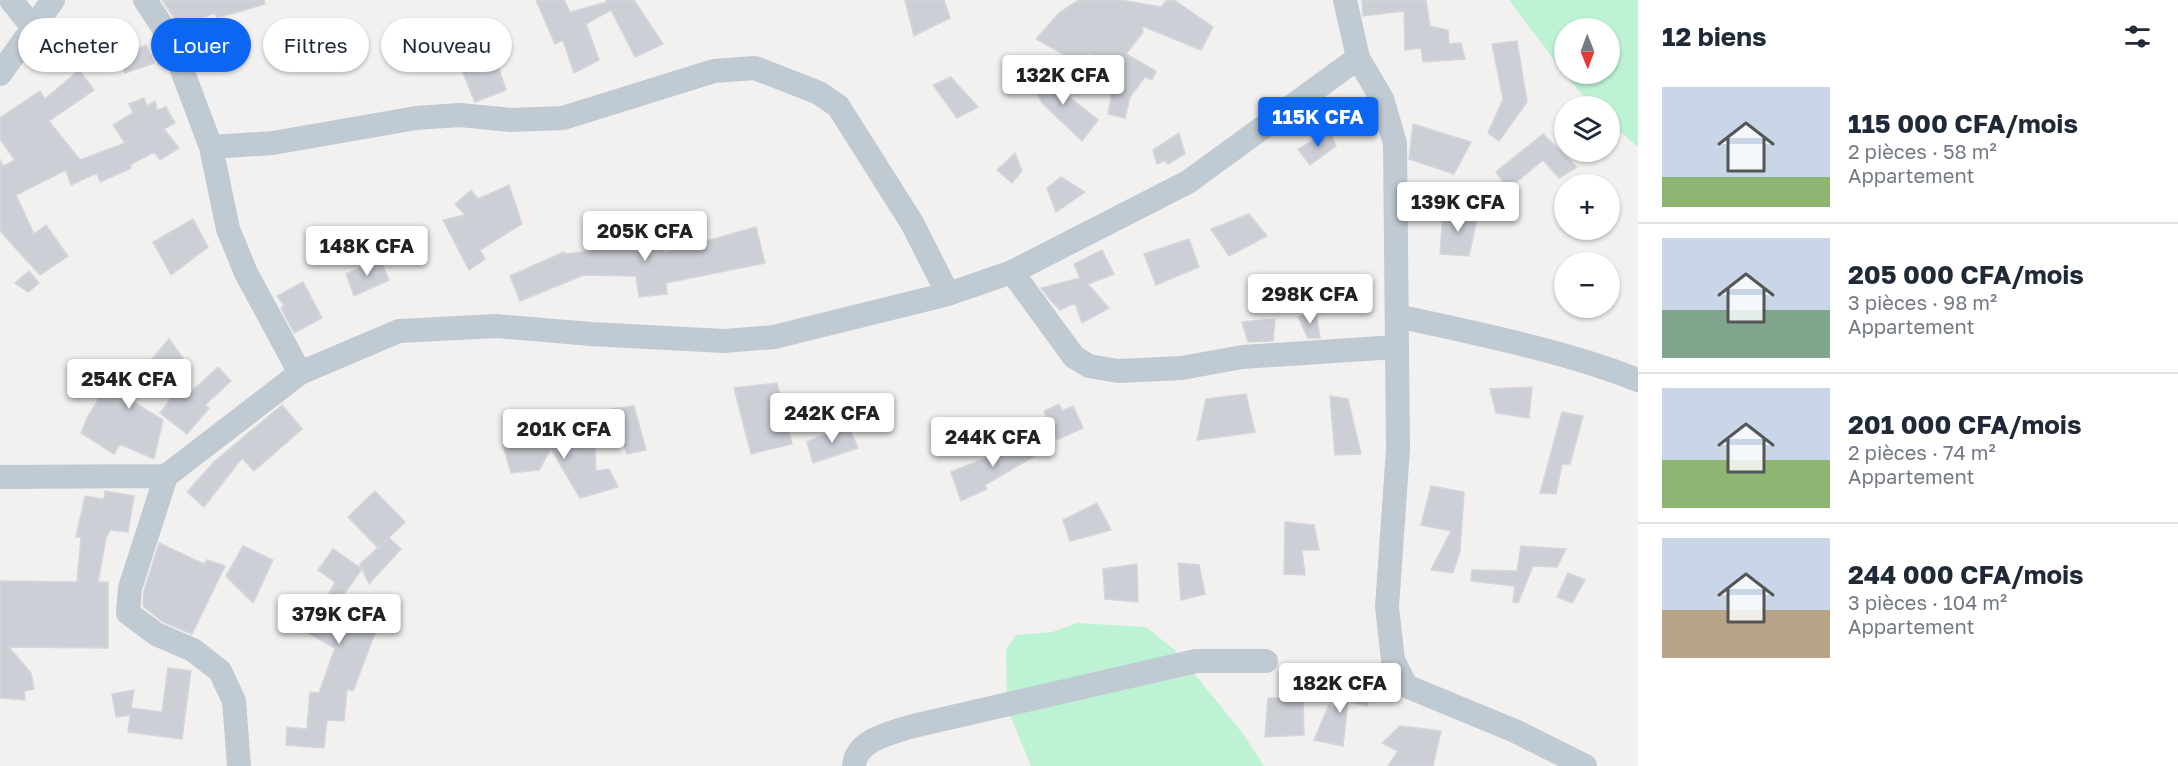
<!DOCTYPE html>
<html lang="fr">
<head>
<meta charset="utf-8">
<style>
  :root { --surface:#fff; --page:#f6f6f7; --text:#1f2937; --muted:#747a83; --line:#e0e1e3; --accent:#0c66f2 }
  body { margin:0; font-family:"Golos Text",sans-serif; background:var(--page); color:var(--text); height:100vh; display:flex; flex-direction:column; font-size:22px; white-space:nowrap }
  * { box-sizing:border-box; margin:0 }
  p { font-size:20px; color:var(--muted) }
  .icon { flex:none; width:33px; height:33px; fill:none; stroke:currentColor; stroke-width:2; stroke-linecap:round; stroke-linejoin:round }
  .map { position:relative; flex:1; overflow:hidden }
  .sheet { display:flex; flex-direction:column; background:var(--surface); width:540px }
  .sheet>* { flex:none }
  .banner { position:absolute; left:18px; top:18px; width:570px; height:54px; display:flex; gap:12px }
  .needle { width:39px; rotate:179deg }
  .tools { position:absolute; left:1554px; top:18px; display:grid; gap:12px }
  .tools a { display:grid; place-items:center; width:66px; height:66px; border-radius:50%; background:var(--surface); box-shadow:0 2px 4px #0004; font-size:30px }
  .price { position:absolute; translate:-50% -51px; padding:0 14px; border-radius:6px; background:#fff; color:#222; font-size:20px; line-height:39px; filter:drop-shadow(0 2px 3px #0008) }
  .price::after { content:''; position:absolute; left:50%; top:36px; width:18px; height:14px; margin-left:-9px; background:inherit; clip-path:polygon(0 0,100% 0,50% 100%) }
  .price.active { background:var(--accent); color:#fff }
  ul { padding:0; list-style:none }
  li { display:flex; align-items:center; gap:18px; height:150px; padding:0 24px }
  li+li { border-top:2px solid var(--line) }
  li span { display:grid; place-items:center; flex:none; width:168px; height:120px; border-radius:0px; color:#555 }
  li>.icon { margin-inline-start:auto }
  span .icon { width:72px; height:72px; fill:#fffc; stroke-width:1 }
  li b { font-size:26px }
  h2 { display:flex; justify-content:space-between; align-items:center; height:72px; padding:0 24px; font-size:26px }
  .pill { padding:0 21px; border-radius:27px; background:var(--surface); box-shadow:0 2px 4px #0004; font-size:21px; line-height:54px }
  .pill.active { background:var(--accent); color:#fff }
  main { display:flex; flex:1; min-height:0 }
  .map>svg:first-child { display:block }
  .green { fill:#bdf3d4 }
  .building { fill:#cccfd6; stroke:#d4d6dc; stroke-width:1.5 }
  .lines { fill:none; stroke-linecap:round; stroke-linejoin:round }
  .minor { stroke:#c0cad3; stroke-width:24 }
</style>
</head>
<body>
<main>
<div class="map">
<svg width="1638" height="766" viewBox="0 0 1638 766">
  <rect width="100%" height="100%" fill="#f3f1f0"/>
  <path class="green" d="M 1509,0 L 1638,0 L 1638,147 L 1610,123 L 1610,106 L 1591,106 L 1565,74 L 1610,74 L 1610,28 L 1564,28 L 1564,73 Z
    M 1077,623 L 1146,627 L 1176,651 L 1244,735 L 1264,766 L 1031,766 L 1007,708 L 1006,650 L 1016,635 L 1052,632 Z"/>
  <path class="building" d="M 162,0 L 264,0 L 265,4 L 217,18 L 215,13 L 180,27 Z
    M 536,0 L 564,0 L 570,12 L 607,2 L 606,0 L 634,0 L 663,44 L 635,57 L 611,10 L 586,24 L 599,60 L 574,73 L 563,40 L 555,44 Z
    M 905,0 L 944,0 L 950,18 L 914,36 Z
    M 1079,0 L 1121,0 L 1161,7 L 1167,0 L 1174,0 L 1213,27 L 1201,50 L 1142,26 L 1143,32 L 1126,54 L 1156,71 L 1152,80 L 1145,77 L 1130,97 L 1125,118 L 1108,114 L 1117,65 L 1089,53 L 1081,64 L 1036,39 L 1060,12 Z
    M 1362,0 L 1426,0 L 1430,26 L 1448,30 L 1449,44 L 1461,43 L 1465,59 L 1423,62 L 1421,48 L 1405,50 L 1404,11 L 1363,16 Z
    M 130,38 L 135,50 L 146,45 L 154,63 L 125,73 L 114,47 Z
    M 439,38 L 442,55 L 421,60 L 418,41 Z
    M 1517,41 L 1527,102 L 1499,141 L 1488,133 L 1503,99 L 1492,44 Z
    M 491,45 L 506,90 L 475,102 L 454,51 Z
    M 79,70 L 94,90 L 49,121 L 80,160 L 125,143 L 113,125 L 133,113 L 129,104 L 144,98 L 147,106 L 155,101 L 157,110 L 166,107 L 175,123 L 164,129 L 179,148 L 160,160 L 154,152 L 130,165 L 131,168 L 100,182 L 97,173 L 71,185 L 66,170 L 16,195 L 34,234 L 46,225 L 68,256 L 40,275 L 0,231 L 0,159 L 3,166 L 15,160 L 0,139 L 0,118 L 40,91 L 45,99 Z
    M 1040,70 L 1073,100 L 1098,120 L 1082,141 L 1042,103 L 1029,76 Z
    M 951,77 L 978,107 L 957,118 L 933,85 Z
    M 1413,124 L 1471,142 L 1454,174 L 1409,159 Z
    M 1330,131 L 1336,146 L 1310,165 L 1298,149 Z
    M 1179,133 L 1185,154 L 1168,164 L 1165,160 L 1157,164 L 1153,150 Z
    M 1543,134 L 1577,167 L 1559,178 L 1543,160 L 1508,189 L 1496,172 Z
    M 1015,153 L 1022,171 L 1012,183 L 997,170 Z
    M 1061,177 L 1085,192 L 1056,212 L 1047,188 Z
    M 509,185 L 522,224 L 480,250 L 485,259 L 469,270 L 443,220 L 465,215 L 455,204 L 471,190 L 478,199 Z
    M 1448,209 L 1478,214 L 1469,256 L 1440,254 L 1443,214 Z
    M 1249,214 L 1267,236 L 1229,256 L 1211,229 Z
    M 193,219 L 208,247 L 171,275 L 153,242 Z
    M 629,222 L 662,223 L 664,253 L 756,227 L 765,263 L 666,283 L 667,294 L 639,297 L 636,276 L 584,275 L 520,301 L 510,276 L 564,252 L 565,254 L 632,247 Z
    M 1189,239 L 1199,267 L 1156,285 L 1144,254 Z
    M 1102,250 L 1114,274 L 1088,284 L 1109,308 L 1082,323 L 1075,303 L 1060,310 L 1052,302 L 1041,288 L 1080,278 L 1074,264 Z
    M 380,259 L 389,280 L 354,296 L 346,274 Z
    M 29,271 L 39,283 L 28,292 L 15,283 Z
    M 303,282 L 322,318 L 294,333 L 281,308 L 284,305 L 277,296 Z
    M 1316,312 L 1320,338 L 1308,338 L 1298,317 Z
    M 1275,319 L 1273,341 L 1248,342 L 1242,322 Z
    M 169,339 L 183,358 L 127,398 L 163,420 L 154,459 L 120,444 L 114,454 L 81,433 L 87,418 L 116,370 L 129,386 Z
    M 218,367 L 231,381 L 205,405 L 209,408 L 187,434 L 160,413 L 180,386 L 190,393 Z
    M 777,383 L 792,444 L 751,454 L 734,388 Z
    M 1532,387 L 1529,418 L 1496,413 L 1490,389 Z
    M 1246,394 L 1255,432 L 1197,440 L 1206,399 Z
    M 1330,396 L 1348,399 L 1361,454 L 1335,455 Z
    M 1059,404 L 1062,411 L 1073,406 L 1083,428 L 1057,440 L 1044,411 Z
    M 282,405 L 302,429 L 254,471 L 242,458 L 204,507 L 187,492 L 215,461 Z
    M 634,406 L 646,450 L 627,454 L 612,409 Z
    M 1562,412 L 1583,416 L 1570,464 L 1562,464 L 1556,494 L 1540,493 Z
    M 848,425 L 858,448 L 813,463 L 807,442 Z
    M 594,429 L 596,471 L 609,469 L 618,487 L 580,498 L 551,449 L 539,470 L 511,473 L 503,445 Z
    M 1039,437 L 1043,451 L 985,485 L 987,489 L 961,501 L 951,472 Z
    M 1431,486 L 1464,492 L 1460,551 L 1453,573 L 1431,570 L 1451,531 L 1421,525 Z
    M 105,491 L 134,496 L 128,532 L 110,530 L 106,538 L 98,582 L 108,582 L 108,648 L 9,647 L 31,673 L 34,689 L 24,691 L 25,700 L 0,698 L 0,581 L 77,582 L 81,537 L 76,537 L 85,496 L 104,499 Z
    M 375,491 L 405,522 L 378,548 L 348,517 Z
    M 1097,503 L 1111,530 L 1070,541 L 1063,520 Z
    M 1285,522 L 1314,525 L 1319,550 L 1302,550 L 1305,575 L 1284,574 Z
    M 389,538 L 401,549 L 369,584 L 362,569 L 332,610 L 375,633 L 353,691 L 347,689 L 344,721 L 327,720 L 324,748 L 286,745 L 287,727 L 307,729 L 310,692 L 319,693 L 335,648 L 308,633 L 335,582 L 318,570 L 333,549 L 361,568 L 360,564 Z
    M 159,543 L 204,564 L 207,560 L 225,566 L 192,634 L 163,622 L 143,606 L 144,591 Z
    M 243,546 L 273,560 L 253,603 L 226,576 Z
    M 1521,546 L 1566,549 L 1557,567 L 1533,566 L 1518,603 L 1513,602 L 1515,586 L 1471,581 L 1472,570 L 1517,571 Z
    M 1178,563 L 1199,565 L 1205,594 L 1181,600 Z
    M 1137,564 L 1138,602 L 1105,599 L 1103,569 Z
    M 1568,573 L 1585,580 L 1572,603 L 1557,597 Z
    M 168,668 L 191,671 L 182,739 L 128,732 L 130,715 L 116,717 L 112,694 L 134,690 L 131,708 L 162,712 Z
    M 1350,687 L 1350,689 L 1372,690 L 1367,706 L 1348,701 L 1343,746 L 1314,740 L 1329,705 L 1334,707 L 1340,699 L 1325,695 L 1326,688 L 1348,689 Z
    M 1268,698 L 1303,698 L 1304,735 L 1265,737 Z
    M 1400,726 L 1441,731 L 1433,766 L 1388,766 L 1398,751 L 1382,743 Z"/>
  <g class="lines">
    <path class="minor" d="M 11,0 L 34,29
      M 145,0 L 170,38 L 211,147 L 228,229 L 246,273 L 300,373
      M 1345,0 L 1358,58 L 1382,99 L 1395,143 L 1398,449 L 1387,607 L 1393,660 L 1406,686 L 1515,731 L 1585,766
      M 0,74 L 53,0
      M 211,147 L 273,143 L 416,118 L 460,115 L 511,120 L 563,118 L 714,71 L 755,68 L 819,93 L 838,106 L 912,223 L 948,294
      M 1012,272 L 1074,357 L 1089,366 L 1118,371 L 1182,368 L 1242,357 L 1396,347
      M 1397,316 C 1478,334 1561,350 1638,380
      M 0,477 L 166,476
      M 239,766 L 234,701 L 220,671 L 193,650 L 156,634 L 128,613 L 130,588 L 166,476 L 300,373 L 399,331 L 496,326 L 591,334 L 724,341 L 774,337 L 948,294 L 1012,272 L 1188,182 L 1358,58
      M 854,766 C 856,740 889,734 909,727 L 1196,661 L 1266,661"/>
  </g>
</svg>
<div class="tools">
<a><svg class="needle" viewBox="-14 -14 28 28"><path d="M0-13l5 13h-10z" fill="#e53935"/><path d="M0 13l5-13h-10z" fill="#747a83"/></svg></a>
<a><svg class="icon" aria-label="layers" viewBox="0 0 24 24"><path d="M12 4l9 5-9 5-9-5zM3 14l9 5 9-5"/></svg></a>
<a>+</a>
<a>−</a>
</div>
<b class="price" style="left:1063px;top:106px">132K CFA</b>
<b class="price active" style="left:1318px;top:148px">115K CFA</b>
<b class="price" style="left:1458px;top:233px">139K CFA</b>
<b class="price" style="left:645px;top:262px">205K CFA</b>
<b class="price" style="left:367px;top:277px">148K CFA</b>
<b class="price" style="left:1310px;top:325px">298K CFA</b>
<b class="price" style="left:129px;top:410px">254K CFA</b>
<b class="price" style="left:832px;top:444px">242K CFA</b>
<b class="price" style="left:564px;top:460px">201K CFA</b>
<b class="price" style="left:993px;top:468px">244K CFA</b>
<b class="price" style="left:339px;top:645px">379K CFA</b>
<b class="price" style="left:1340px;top:714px">182K CFA</b>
<div class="banner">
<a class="pill">Acheter</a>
<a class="pill active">Louer</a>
<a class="pill">Filtres</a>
<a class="pill">Nouveau</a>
</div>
</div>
<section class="sheet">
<h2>12 biens<svg class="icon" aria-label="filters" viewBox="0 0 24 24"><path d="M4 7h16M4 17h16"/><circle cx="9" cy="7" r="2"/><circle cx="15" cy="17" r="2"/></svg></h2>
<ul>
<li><span style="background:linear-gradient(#c9d6e8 75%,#8fb573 0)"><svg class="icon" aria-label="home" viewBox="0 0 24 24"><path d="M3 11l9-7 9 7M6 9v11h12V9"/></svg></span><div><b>115 000 CFA/mois</b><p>2 pièces · 58 m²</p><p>Appartement</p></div></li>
<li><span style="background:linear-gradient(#c9d6e8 60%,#7fa58c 0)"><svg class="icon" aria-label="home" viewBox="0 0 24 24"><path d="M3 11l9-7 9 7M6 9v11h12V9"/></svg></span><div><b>205 000 CFA/mois</b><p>3 pièces · 98 m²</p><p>Appartement</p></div></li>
<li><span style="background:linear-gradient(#c9d6e8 60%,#8fb573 0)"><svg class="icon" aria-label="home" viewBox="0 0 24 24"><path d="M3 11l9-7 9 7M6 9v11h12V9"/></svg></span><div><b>201 000 CFA/mois</b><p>2 pièces · 74 m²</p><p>Appartement</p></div></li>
<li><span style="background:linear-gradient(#c9d6e8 60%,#b9a48a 0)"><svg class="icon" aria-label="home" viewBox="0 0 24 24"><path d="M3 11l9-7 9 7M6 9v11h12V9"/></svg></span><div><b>244 000 CFA/mois</b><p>3 pièces · 104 m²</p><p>Appartement</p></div></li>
</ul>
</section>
</main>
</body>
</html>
